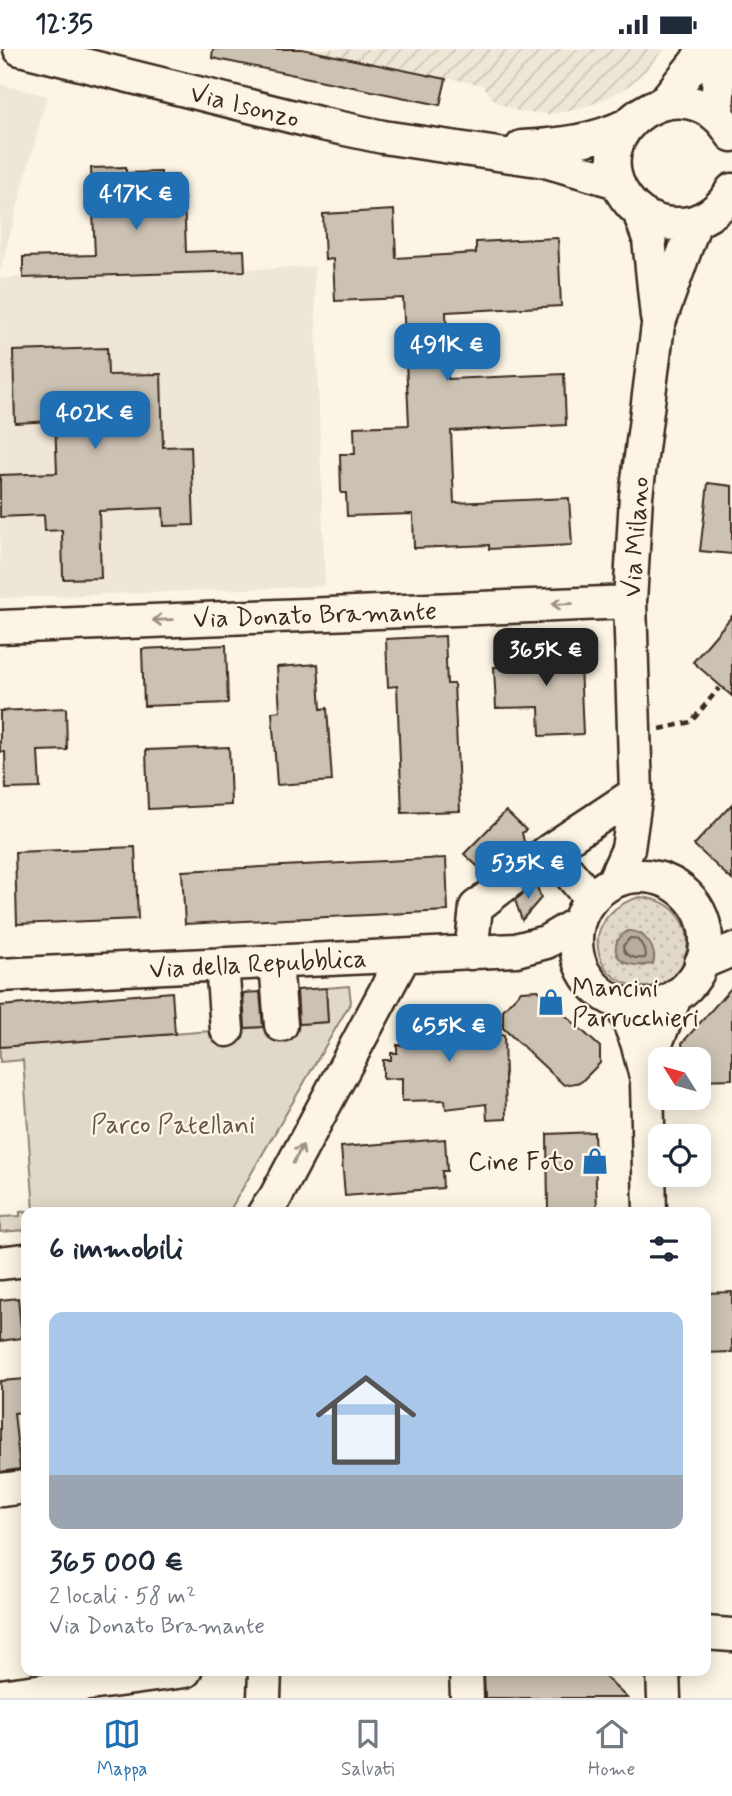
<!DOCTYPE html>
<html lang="it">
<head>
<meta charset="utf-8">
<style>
  :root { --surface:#fff; --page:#f6f6f7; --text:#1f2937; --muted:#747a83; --line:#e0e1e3; --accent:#1f6fb2 }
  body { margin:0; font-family:Mynerve,sans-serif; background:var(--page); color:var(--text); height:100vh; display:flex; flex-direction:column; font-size:26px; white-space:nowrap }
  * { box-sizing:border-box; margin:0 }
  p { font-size:23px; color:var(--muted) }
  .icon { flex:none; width:38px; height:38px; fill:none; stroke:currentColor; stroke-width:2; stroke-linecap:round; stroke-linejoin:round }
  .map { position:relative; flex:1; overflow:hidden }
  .panel { position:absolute; left:21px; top:1158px; width:690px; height:469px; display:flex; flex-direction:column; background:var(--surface); border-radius:14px; box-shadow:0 4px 18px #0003 }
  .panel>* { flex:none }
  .needle { width:46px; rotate:307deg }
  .controls { position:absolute; left:648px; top:998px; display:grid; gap:14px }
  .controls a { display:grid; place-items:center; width:63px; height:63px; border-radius:14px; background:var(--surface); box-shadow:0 4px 18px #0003; font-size:35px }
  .price { position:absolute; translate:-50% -60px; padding:0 16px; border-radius:14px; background:var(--accent); color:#fff; font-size:23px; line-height:46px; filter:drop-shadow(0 2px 4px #0008) }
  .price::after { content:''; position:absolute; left:50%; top:42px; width:21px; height:16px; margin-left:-10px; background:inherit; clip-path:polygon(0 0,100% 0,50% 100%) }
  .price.active { background:#222; color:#fff }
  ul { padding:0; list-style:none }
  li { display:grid; align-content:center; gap:14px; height:371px; padding:0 28px }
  li span { display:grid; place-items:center; height:217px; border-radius:14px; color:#555 }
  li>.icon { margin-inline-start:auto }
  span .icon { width:126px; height:126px; fill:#fffc; stroke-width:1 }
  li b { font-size:30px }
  h2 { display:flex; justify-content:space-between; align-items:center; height:84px; padding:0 28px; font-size:30px }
  .status { display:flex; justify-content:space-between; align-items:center; height:49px; padding:0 35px; background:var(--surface); direction:ltr }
  .status svg { height:19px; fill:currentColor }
  .dock { display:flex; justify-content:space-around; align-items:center; height:98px; border-top:2px solid var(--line); background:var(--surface); font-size:19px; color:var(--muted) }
  .dock a { display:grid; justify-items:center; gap:4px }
  .dock .active { color:var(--accent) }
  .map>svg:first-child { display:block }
  .built { fill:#eee6d6 }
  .industrial { fill:url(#industrial-furrows) }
  .grass { fill:url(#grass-dots); stroke:#8e8173; stroke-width:2; fill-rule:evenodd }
  .green { fill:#e0d8c8; stroke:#8e8173; stroke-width:2 }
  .water { fill:#b7ad9e; stroke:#85796b; stroke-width:2 }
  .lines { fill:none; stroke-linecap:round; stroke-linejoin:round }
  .shore { stroke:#6d5e51; stroke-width:2 }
  .building { fill:#ccc2b3; stroke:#3b2a1e; stroke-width:2 }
  .minor-casing { stroke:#3b2a1e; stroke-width:37 }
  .path { stroke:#3b2a1e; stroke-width:4.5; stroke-dasharray:7 5; stroke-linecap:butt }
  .minor { stroke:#fcf5e5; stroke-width:32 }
  .oneway { stroke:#9c9082 }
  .labels { text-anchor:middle; stroke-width:5; stroke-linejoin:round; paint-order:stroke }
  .street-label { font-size:26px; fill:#3b2a1e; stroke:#fcf5e5 }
  .poi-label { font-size:26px; fill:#3b2a1e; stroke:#fcf5e5; text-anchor:start }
  .park-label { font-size:26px; fill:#645648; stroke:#fcf5e5 }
</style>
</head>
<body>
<div class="status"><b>12:35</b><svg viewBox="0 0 49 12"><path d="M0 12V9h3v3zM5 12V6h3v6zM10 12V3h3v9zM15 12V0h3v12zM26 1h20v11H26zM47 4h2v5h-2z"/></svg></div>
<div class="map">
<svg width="732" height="1649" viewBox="0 0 732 1649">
  <defs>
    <pattern id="industrial-furrows" width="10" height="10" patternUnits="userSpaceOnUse" patternTransform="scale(1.75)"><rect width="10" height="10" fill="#eee6d6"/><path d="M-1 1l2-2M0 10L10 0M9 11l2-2" fill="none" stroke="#cdc5b7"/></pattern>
    <pattern id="grass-dots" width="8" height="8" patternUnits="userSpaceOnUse" patternTransform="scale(1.75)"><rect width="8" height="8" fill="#e0d8c8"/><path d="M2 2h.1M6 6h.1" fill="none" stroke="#c1baab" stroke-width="1.8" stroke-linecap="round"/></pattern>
  </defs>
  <rect width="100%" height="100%" fill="#fcf5e5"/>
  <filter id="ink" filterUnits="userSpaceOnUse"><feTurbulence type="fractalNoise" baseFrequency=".0143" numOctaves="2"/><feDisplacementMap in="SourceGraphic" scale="14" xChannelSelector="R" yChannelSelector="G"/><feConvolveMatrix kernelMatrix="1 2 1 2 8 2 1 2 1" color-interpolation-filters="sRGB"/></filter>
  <g filter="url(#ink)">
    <path class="built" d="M 0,35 L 47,47 L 0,223 Z
      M 314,218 L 325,537 L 0,549 L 0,229 Z"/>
    <path class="industrial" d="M 302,0 L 664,0 L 647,21 L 626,39 L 601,52 L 575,61 L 548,65 L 520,63 L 496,53 L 482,36 Z"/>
    <path class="grass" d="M 640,848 C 714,854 694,953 631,936 C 619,933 607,924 602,913 C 588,881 610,856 640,848 ZM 641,884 L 650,896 L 644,917 L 623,913 L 616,901 L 617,891 Z"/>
    <path class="green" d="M 349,937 L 351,953 L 230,1161 L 223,1164 L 26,1164 L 26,1181 L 0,1183 L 0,1168 L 20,1167 L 20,1163 L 34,1162 L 23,1011 L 0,1013 L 0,998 L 328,973 L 326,939 Z"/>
    <path class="water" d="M 628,882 C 644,881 658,900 653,915 C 645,916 633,918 625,913 C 609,905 616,888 628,882 Z"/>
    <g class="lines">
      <path class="shore" d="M 630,889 C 639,888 643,897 646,905 L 645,909 C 635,910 624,908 623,897 Z"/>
    </g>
    <path class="building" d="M 213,0 L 302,0 L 446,30 L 440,56 L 212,9 Z
      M 126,118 L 126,124 L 161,123 L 161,127 L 178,126 L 178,147 L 184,147 L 186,203 L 244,201 L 245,222 L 23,229 L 23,208 L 95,206 L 91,119 Z
      M 394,161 L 396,209 L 476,204 L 476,193 L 558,189 L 561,257 L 446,263 L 448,330 L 564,325 L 566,376 L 451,382 L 454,454 L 569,449 L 572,496 L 489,500 L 489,496 L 414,499 L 413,465 L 347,467 L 346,444 L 341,444 L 340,405 L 355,405 L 354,378 L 409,376 L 403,249 L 335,252 L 333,210 L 325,211 L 323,165 Z
      M 107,299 L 108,326 L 161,325 L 163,398 L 191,397 L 194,476 L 164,477 L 163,459 L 99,462 L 101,529 L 63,530 L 62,481 L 45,482 L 44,466 L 0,468 L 0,426 L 57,424 L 55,372 L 15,374 L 13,302 Z
      M 708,434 L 732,437 L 732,505 L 700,502 Z
      M 732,567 L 732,647 L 693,613 Z
      M 445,587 L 447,635 L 454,635 L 460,762 L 402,764 L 397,637 L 388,638 L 386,590 Z
      M 579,593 L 583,685 L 540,687 L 539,658 L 496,659 L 494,618 L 537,616 L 536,595 Z
      M 226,596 L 228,654 L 144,657 L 142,600 Z
      M 318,615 L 321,660 L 327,659 L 332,732 L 277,736 L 272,663 L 280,662 L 277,618 Z
      M 66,659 L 67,701 L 38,702 L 40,739 L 6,740 L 5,703 L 0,703 L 0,662 Z
      M 229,698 L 231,756 L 148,760 L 146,701 Z
      M 732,755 L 732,831 L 694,796 Z
      M 506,762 L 526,781 L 522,784 L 525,797 L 503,814 L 501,807 L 485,824 L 464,805 Z
      M 135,798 L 138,870 L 17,875 L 15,803 Z
      M 446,809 L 448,862 L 185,875 L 182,822 Z
      M 536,835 L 541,849 L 522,871 L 515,851 Z
      M 732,938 L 732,1030 L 698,1031 L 698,1010 L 684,1010 L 682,994 Z
      M 326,939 L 328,973 L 299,975 L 297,941 Z
      M 538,941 L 600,998 L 600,1014 L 581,1033 L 564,1036 L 503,979 L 503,961 L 521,942 Z
      M 172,943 L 175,985 L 0,998 L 0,957 Z
      M 260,943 L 263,978 L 245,979 L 243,944 Z
      M 456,960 L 456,979 L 464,979 L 464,988 L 504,986 L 506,1070 L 487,1071 L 486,1055 L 446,1060 L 445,1051 L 402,1052 L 402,1029 L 383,1030 L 383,1011 L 391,1011 L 391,1004 L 397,1004 L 397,996 L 403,996 L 403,962 Z
      M 594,1083 L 597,1160 L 548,1161 L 547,1085 Z
      M 445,1090 L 447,1122 L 442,1122 L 443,1139 L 345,1147 L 341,1098 Z
      M 732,1243 L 732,1303 L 705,1304 L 705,1244 Z
      M 18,1249 L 22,1289 L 0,1292 L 0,1251 Z
      M 26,1330 L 26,1363 L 14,1364 L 20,1420 L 0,1423 L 0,1332 Z
      M 484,1622 L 599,1622 L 627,1649 L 485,1649 Z"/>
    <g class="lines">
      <defs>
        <path id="minor" d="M 20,0 L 322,75 L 383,88 L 545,112 L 617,133
          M 664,53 L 696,13 L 703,0
          M 717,67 L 720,0
          M 732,86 C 686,8 577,82 626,149 C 638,166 656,175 676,175 C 700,176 721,161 732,141
          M 522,98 C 560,96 595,92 629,75
          M 639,163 L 649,190 L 657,268
          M 0,578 L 630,553
          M 550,801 L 591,850
          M576 892a65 65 0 1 1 130 0a65 65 0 1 1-130 0Z
          M 613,833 L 628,800 L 636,744 L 630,553 L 636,447 L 658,276 L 695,173
          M 471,904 L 476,858 L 550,801 L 636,744
          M 276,913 L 281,976
          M 701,914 L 732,901
          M 222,915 L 227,981
          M 0,926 L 516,901 L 546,893 L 578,874
          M 621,954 L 637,993 L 646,1028
          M 264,1164 L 275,1149 L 404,907
          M 650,1164 L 647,1033 L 656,994 L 676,946
          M 0,1214 L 26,1211
          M 0,1441 L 26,1438
          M 705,1584 L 732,1586
          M 466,1622 L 467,1649
          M 663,1622 L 664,1649
          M 0,1647 L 185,1622
          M 264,1649 L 265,1622"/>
      </defs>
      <use href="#minor" class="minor-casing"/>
      <path class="path" d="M 660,680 L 691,673 L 719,639"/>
      <use href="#minor" class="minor"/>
    </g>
    <defs><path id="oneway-shaft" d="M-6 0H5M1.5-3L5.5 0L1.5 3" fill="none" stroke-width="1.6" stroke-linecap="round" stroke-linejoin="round" transform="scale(1.75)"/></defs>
    <g class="oneway">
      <use href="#oneway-shaft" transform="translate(562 555) rotate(178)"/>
      <use href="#oneway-shaft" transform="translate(163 571) rotate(178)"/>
      <use href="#oneway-shaft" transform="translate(298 1105) rotate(-62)"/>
    </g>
  </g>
  <defs>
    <symbol id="shop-bare" viewBox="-9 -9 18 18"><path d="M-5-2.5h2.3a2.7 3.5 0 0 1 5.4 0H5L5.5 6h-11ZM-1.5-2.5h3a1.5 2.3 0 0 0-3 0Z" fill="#1f6fb2" stroke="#fcf5e5" stroke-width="2.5" paint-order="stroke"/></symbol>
  </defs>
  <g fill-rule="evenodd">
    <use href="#shop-bare" x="532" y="934" width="38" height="38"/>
    <use href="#shop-bare" x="576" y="1093" width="38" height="38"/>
  </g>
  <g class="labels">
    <g class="street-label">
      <text transform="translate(245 56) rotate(14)" y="9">Via Isonzo</text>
      <text transform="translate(635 488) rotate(-86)" y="9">Via Milano</text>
      <text transform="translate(315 565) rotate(-2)" y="9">Via Donato Bramante</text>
      <text transform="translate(258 914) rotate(-3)" y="9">Via della Repubblica</text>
    </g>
    <g class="poi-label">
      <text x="572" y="947">Mancini<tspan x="572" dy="30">Parrucchieri</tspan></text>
      <text x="574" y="1121" text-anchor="end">Cine Foto</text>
    </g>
    <g class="park-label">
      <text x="173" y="1084">Parco Patellani</text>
    </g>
  </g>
</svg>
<div class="controls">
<a><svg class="needle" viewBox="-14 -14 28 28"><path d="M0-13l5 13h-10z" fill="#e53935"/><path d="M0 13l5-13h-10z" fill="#747a83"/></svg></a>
<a><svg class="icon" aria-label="locate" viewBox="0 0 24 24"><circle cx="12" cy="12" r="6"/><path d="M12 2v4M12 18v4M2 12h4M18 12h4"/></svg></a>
</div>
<b class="price" style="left:136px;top:183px">417K €</b>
<b class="price" style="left:447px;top:334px">491K €</b>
<b class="price" style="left:95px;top:402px">402K €</b>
<b class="price active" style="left:546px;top:639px">365K €</b>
<b class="price" style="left:528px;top:852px">535K €</b>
<b class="price" style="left:449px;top:1015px">655K €</b>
<section class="panel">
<h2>6 immobili<svg class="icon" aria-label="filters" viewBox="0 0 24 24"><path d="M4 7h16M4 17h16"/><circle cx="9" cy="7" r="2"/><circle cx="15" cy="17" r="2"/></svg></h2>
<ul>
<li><span style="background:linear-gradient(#a9c7e8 75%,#9aa5b1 0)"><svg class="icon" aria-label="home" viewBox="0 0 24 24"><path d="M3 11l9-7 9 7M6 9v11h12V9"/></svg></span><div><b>365 000 €</b><p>2 locali · 58 m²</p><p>Via Donato Bramante</p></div></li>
</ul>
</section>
</div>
<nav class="dock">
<a class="active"><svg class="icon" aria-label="map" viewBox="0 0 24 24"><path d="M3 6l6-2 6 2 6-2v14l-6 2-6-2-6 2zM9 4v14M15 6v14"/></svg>Mappa</a>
<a><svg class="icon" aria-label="saved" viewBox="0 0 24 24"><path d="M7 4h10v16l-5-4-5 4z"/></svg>Salvati</a>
<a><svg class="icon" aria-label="home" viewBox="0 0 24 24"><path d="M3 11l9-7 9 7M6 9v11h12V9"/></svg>Home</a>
</nav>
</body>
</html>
